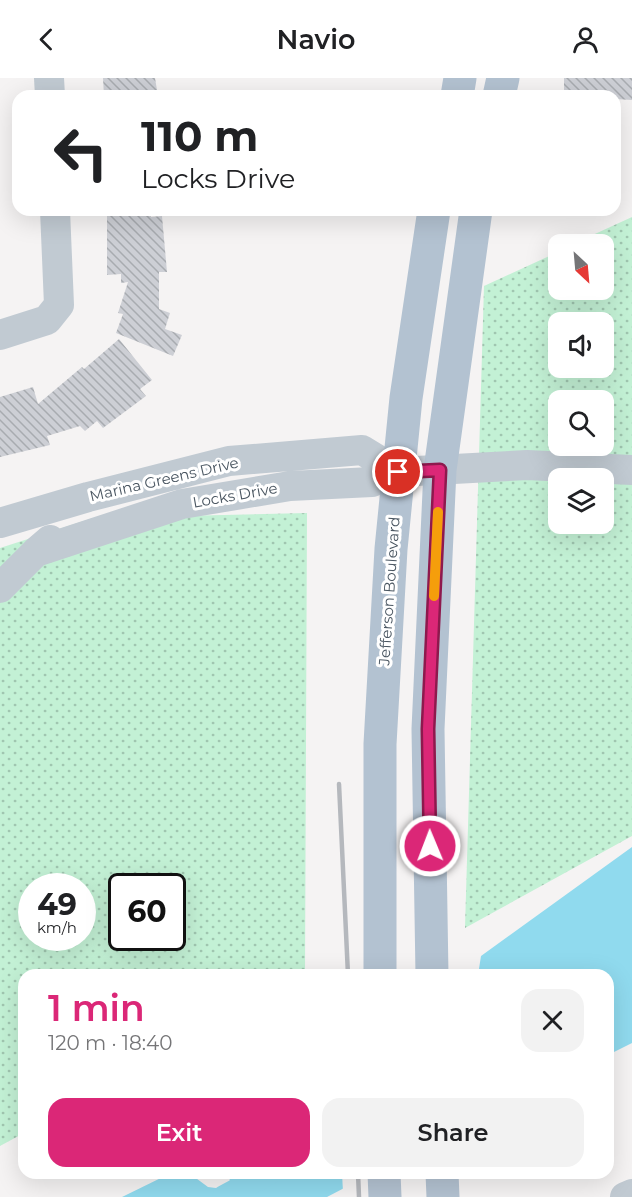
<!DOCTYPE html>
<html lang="en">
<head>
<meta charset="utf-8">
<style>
  body { margin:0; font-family:Montserrat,sans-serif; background:#f2f2f2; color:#202124; height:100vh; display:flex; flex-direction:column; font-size:22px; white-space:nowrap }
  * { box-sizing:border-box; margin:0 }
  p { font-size:20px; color:#757577 }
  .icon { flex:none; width:33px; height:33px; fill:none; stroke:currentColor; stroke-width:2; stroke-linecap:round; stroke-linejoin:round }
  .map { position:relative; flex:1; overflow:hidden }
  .sheet { position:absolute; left:18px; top:891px; width:596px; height:210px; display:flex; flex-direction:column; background:#fff; border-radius:18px; box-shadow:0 6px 24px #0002 }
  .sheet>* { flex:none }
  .banner { position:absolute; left:12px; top:12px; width:609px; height:126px; border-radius:18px; box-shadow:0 6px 24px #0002; background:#fff; color:#202124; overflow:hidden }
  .needle { width:39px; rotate:154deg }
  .buttons { position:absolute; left:548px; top:156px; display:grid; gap:12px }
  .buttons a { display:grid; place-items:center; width:66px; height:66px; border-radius:12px; background:#fff; box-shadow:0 6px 24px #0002; font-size:30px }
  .speed { position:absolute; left:18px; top:795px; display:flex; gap:12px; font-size:30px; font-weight:700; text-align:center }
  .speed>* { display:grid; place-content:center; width:78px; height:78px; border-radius:50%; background:#fff; box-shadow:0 6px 24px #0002; line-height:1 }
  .speed small { font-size:15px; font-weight:400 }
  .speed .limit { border:3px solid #111; border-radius:9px; background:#fff; color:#111 }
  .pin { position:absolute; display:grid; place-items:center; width:51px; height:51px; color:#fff; margin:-26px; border:3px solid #fff; border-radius:50%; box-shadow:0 2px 6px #0007 }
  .me { position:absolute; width:66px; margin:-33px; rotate:359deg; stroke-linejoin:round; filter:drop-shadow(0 0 4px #0008) }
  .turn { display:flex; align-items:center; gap:21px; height:126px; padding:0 30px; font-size:27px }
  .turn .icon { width:78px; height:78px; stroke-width:2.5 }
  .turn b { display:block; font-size:42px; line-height:51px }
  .round { display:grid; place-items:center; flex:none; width:63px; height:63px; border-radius:18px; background:#f2f2f2 }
  .headline { display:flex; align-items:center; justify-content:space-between; height:102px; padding:0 30px }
  h1 { font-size:36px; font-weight:600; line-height:45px; color:#db2777 }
  .cta { display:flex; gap:12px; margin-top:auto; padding:12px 30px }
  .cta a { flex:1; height:69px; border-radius:18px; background:#db2777; color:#fff; font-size:24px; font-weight:600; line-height:69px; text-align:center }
  .cta a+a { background:#f2f2f2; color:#202124 }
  header { display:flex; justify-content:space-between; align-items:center; height:78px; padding:0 30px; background:#fff; font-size:27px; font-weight:600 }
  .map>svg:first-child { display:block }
  .grass { fill:url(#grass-dots); fill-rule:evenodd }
  .water { fill:#90daee }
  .pier { fill:#f5f3f3 }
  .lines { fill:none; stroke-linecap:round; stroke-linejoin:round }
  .canal { stroke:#90daee; stroke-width:24 }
  .building { fill:url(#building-back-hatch) }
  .minor { stroke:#c1cad2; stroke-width:30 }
  .major { stroke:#b3c2d1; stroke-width:33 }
  .rail { stroke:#b5b8bd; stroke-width:4.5 }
  .route-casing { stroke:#8e194d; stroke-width:15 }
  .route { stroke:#db2777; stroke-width:10 }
  .slow { stroke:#f59e0b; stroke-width:10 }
  .labels { text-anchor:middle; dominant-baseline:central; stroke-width:6; stroke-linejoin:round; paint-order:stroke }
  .street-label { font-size:15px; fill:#4a5661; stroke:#fff }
</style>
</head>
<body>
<header><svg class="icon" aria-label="back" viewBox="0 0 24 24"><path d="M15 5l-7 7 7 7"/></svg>Navio<svg class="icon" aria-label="person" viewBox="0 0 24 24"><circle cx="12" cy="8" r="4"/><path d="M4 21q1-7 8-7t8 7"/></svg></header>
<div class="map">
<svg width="632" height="1119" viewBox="0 0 632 1119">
  <defs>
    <pattern id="grass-dots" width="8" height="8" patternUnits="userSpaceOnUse" patternTransform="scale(1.5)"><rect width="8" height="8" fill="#c3f1d5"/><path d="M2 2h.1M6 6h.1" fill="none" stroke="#a0c6b0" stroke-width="1.8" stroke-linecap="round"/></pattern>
    <pattern id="building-back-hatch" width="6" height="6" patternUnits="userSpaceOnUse" patternTransform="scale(1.5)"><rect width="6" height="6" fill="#cdcfd5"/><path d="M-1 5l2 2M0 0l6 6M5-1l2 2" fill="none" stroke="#a8abb0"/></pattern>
  </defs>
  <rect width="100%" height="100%" fill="#f5f3f3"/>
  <path class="grass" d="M 632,139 L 632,758 L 465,850 L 484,208 L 558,174 L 558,212 L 603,212 L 603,166 L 573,166 ZM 558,244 L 603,244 L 603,290 L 558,290 ZM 558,322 L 603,322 L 603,368 L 558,368 ZM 558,400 L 603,400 L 603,446 L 558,446 Z
    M 307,435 L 305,897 L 24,897 L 24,1055 L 0,1068 L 0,470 L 93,440 ZM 32,808 L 82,808 L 82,860 L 32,860 ZM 122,808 L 172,808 L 172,860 L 122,860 Z"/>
  <path class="water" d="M 632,769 L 632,965 L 608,977 L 608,897 L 478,897 L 481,878 Z
    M 171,1095 L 189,1095 L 208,1109 L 224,1111 L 229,1119 L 122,1119 Z
    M 229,1095 L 373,1095 L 327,1119 L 235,1119 L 231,1115 Z"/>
  <path class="pier" d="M 342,1095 L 376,1095 L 374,1098 L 343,1114 Z"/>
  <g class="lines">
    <path class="canal" d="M 224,1119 L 269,1095"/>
  </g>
  <path class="building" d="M 103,0 L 155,0 L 158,18 L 104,18 Z
    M 564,0 L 632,0 L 632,22 L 615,21 L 615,18 L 564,18 Z
    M 107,132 L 151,132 L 151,139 L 162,138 L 167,194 L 159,194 L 159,231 L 170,235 L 165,251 L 182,257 L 173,278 L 116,255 L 123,236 L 118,235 L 128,204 L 121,205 L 121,196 L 107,197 Z
    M 119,261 L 152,302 L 140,311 L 146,318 L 103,350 L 97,343 L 85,353 L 80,348 L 47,358 L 50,367 L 0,379 L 0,319 L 33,309 L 38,326 L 82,289 L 84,291 Z"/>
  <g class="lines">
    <path class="minor" d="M 49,0 L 50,18
      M 0,257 L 47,242 L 59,227 L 55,132
      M 0,445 L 88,419 L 229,383 L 362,372 L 398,394
      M 36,474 L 182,426 L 290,408 L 372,404 L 398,394 L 527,387 L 632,392
      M 0,510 L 36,474 L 50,462
      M 625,1119 L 632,1116"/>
    <path class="major" d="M 457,18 L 460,0
      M 499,18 L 503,0
      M 380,897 L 380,666 L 391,471 L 406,320 L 434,132
      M 432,897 L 428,651 L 440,392 L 476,132
      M 384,1095 L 385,1119
      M 442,1095 L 443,1119"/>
    <path class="rail" d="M 339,706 L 348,897
      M 358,1095 L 359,1119"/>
  </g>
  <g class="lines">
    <g class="route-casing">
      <path id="route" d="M 398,394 L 440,392 L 428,651 L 430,768"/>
    </g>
    <use href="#route" class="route"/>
    <path class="slow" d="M 434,518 L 438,434"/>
  </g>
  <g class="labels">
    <g class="street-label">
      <text transform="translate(164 401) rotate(-13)">Marina Greens Drive</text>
      <text transform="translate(235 417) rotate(-10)">Locks Drive</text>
      <text transform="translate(389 513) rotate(-86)">Jefferson Boulevard</text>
    </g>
  </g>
</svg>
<div class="buttons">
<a><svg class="needle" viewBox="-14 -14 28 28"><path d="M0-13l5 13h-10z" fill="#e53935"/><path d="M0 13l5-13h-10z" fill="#757577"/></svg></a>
<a><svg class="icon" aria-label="sound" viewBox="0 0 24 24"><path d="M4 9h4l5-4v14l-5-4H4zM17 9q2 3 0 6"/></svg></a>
<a><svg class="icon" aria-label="search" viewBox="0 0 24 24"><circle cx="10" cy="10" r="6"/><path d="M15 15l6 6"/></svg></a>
<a><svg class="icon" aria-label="layers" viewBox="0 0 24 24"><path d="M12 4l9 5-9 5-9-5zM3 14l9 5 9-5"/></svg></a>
</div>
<div class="speed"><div>49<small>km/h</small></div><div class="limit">60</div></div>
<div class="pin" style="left:398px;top:394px;background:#d93025"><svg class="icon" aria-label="arrive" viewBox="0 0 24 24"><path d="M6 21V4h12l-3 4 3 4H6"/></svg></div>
<svg class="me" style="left:430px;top:768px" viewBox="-20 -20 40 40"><circle r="17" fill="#db2777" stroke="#fff" stroke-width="3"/><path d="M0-11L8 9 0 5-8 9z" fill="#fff"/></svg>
<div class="banner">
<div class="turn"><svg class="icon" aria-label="left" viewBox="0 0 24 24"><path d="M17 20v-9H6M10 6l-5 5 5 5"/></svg><div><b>110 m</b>Locks Drive</div></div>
</div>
<section class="sheet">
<div class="headline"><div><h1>1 min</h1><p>120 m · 18:40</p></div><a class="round"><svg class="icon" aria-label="close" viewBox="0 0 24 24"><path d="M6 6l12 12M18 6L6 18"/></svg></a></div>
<div class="cta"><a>Exit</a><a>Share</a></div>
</section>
</div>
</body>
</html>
